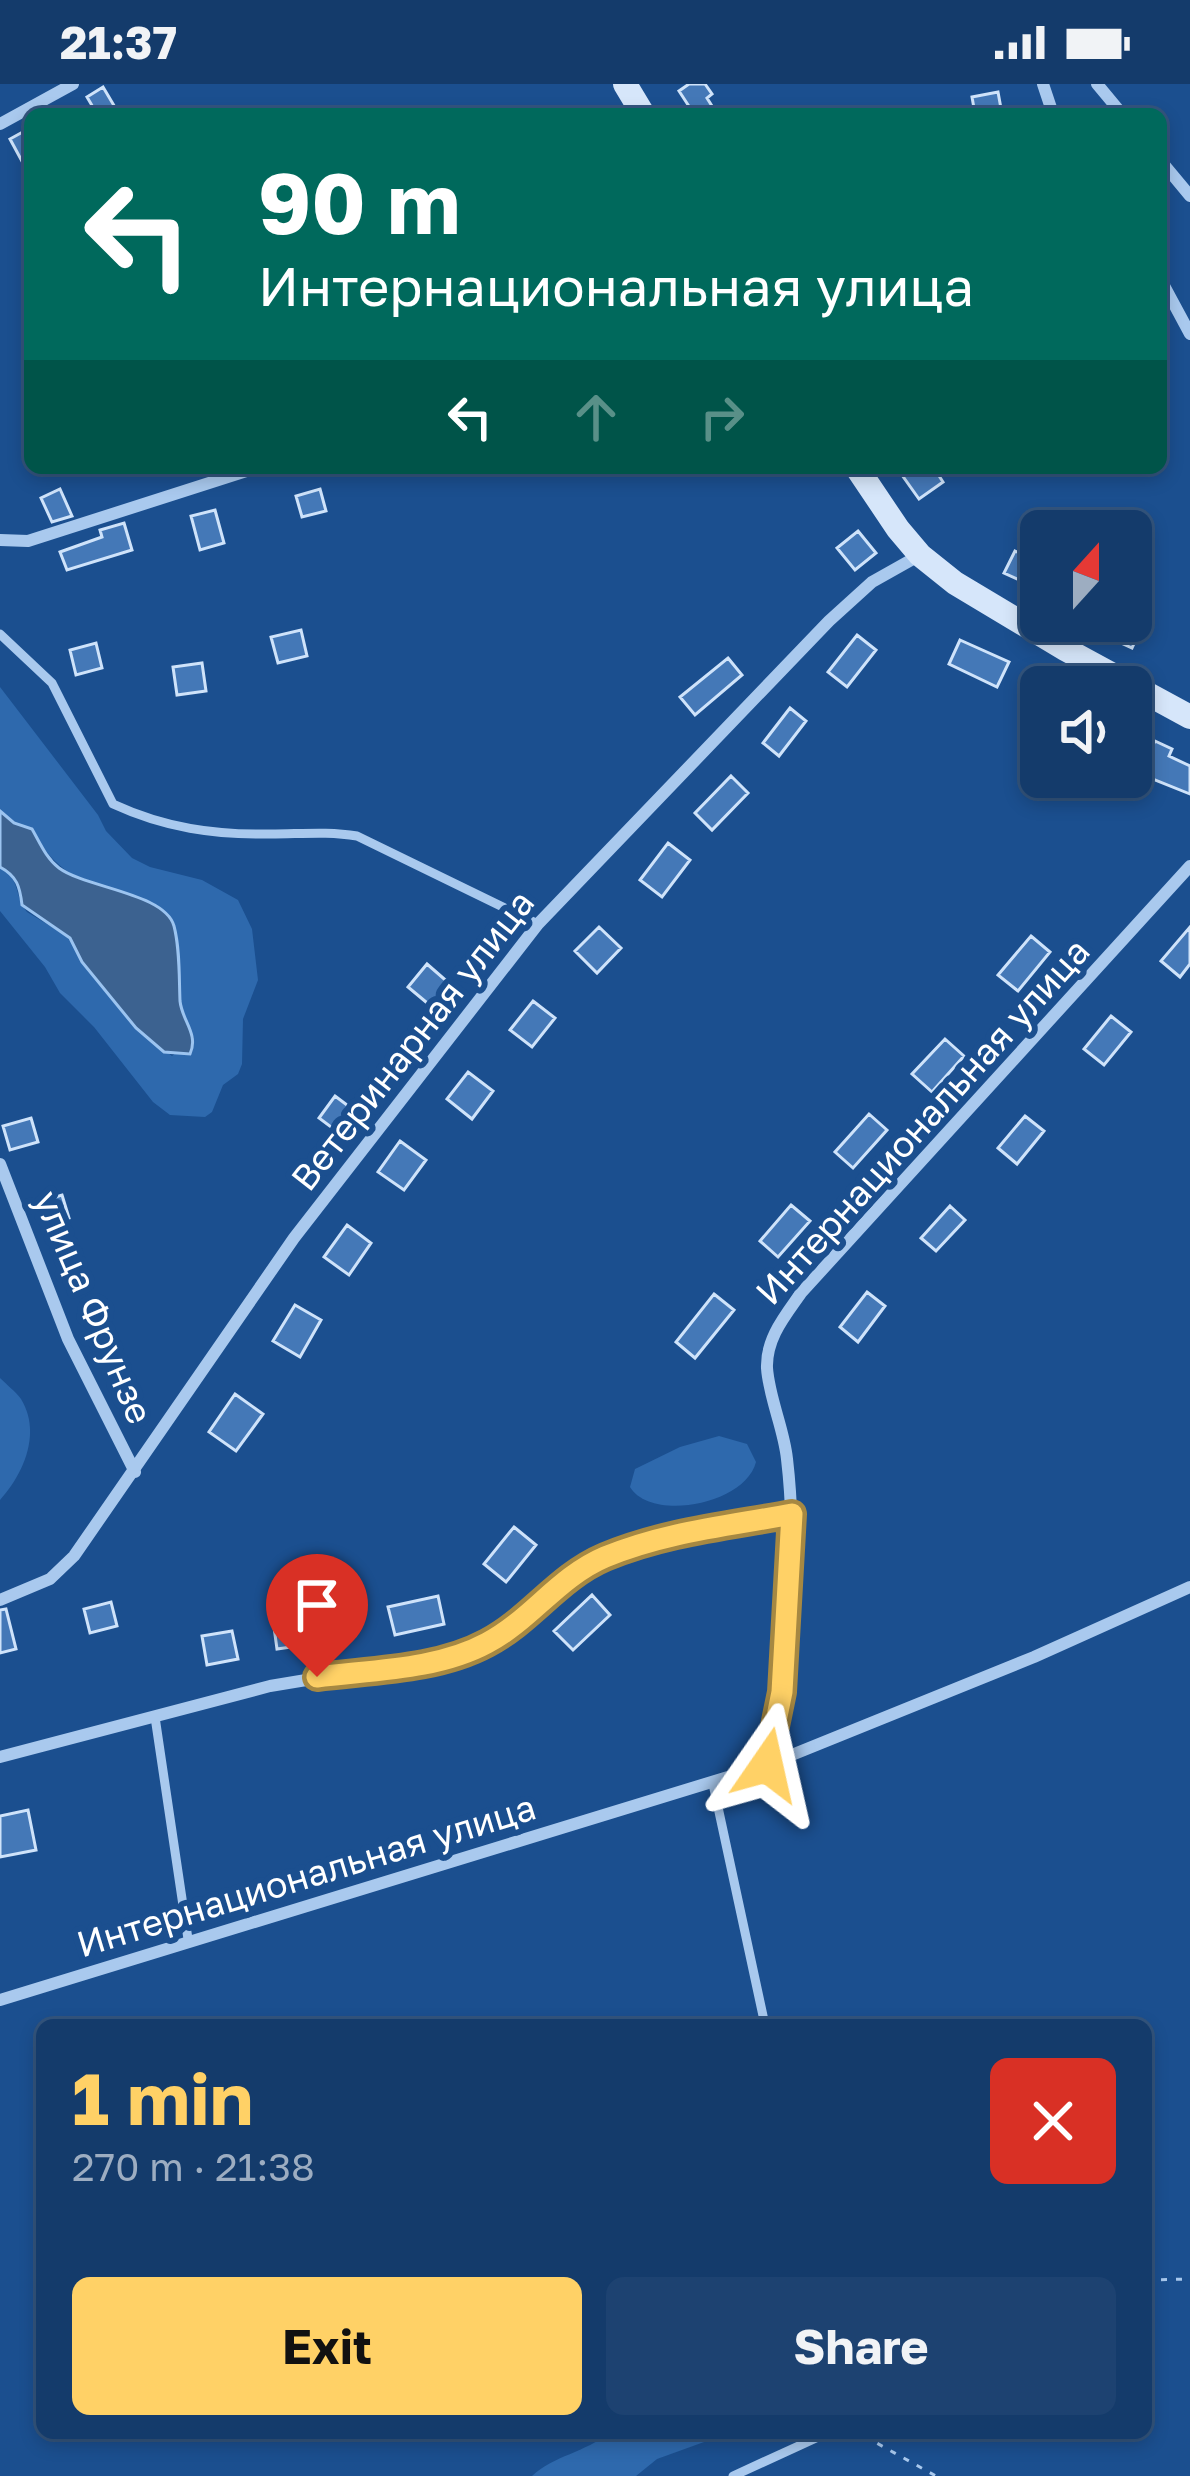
<!DOCTYPE html>
<html lang="en">
<head>
<meta charset="utf-8">
<style>
  body { margin:0; font-family:"Golos Text",sans-serif; background:#1d4271; color:#f1f3f6; height:100vh; display:flex; flex-direction:column; font-size:45px; white-space:nowrap }
  * { box-sizing:border-box; margin:0 }
  p { font-size:39px; color:#9dadc1 }
  .icon { flex:none; width:66px; height:66px; fill:none; stroke:currentColor; stroke-width:2; stroke-linecap:round; stroke-linejoin:round }
  .map { position:relative; flex:1; overflow:hidden }
  .sheet { position:absolute; left:36px; top:1935px; width:1116px; height:420px; display:flex; flex-direction:column; background:#143b6b; border-radius:18px; box-shadow:0 6px 18px #0003,0 0 0 3px #33557e }
  .sheet>* { flex:none }
  .guide { position:absolute; left:24px; top:24px; width:1143px; height:366px; border-radius:18px; box-shadow:0 6px 18px #0003,0 0 0 3px #33557e; background:#00695c; color:#fff; overflow:hidden }
  .needle { width:78px; rotate:21deg }
  .tools { position:absolute; left:1020px; top:426px; display:grid; gap:24px }
  .tools a { display:grid; place-items:center; width:132px; height:132px; border-radius:18px; background:#143b6b; box-shadow:0 6px 18px #0003,0 0 0 3px #33557e; font-size:60px }
  .pin { position:absolute; display:grid; place-items:center; width:102px; height:102px; color:#fff; margin:-123px -51px; border-radius:50% 50% 50% 0; rotate:-45deg; box-shadow:0 0 12px #0007 }
  .pin .icon { rotate:45deg }
  .me { position:absolute; width:132px; margin:-66px; rotate:11deg; stroke-linejoin:round; filter:drop-shadow(0 0 9px #0008) }
  .turn { display:flex; align-items:center; gap:42px; height:252px; padding:0 36px; font-size:54px }
  .turn .icon { width:156px; height:156px; stroke-width:2.5 }
  .turn b { display:block; font-size:84px; line-height:102px }
  .lanes { display:flex; align-items:center; height:114px; padding:0 36px; background:#0003; justify-content:center; gap:60px; direction:ltr }
  .lanes .off { opacity:.35 }
  .round { display:grid; place-items:center; flex:none; width:126px; height:126px; border-radius:18px; background:#1d4271 }
  .head { display:flex; align-items:center; justify-content:space-between; height:204px; padding:0 36px }
  h1 { font-size:72px; font-weight:700; line-height:90px; color:#ffd166 }
  .primary-button { display:flex; gap:24px; margin-top:auto; padding:24px 36px }
  .primary-button a { flex:1; height:138px; border-radius:18px; background:#ffd166; color:#111; font-size:48px; font-weight:700; line-height:138px; text-align:center }
  .primary-button a+a { background:#1d4271; color:#f1f3f6 }
  .status { display:flex; justify-content:space-between; align-items:center; height:84px; padding:0 60px; background:#143b6b; direction:ltr }
  .status svg { height:33px; fill:currentColor }
  .map>svg:first-child { display:block }
  .green { fill:#2e69ad }
  .water { fill:#3c6290; stroke:#9cc4f0; stroke-width:3 }
  .building { fill:#4478b7; stroke:#cfe3fa; stroke-width:3 }
  .lines { fill:none; stroke-linecap:round; stroke-linejoin:round }
  .path { stroke:#a9c9ee; stroke-width:3; stroke-dasharray:6 9; stroke-linecap:butt }
  .lane { stroke:#a9c9ee; stroke-width:9 }
  .street { stroke:#a9c9ee; stroke-width:12 }
  .secondary { stroke:#d6e6fa; stroke-width:24 }
  .route-casing { stroke:#a68842; stroke-width:30 }
  .route { stroke:#ffd166; stroke-width:21 }
  .labels { text-anchor:middle; dominant-baseline:central; stroke-width:12; stroke-linejoin:round; paint-order:stroke }
  .street-label { font-size:36px; fill:#fff; stroke:#1b4f8f }
</style>
</head>
<body>
<div class="status"><b>21:37</b><svg viewBox="0 0 49 12"><path d="M0 12V9h3v3zM5 12V6h3v6zM10 12V3h3v9zM15 12V0h3v12zM26 1h20v11H26zM47 4h2v5h-2z"/></svg></div>
<div class="map">
<svg width="1190" height="2392" viewBox="0 0 1190 2392">
  <rect width="100%" height="100%" fill="#1b4f8f"/>
  <path class="green" d="M 0,603 L 98,731 L 106,747 L 132,774 L 150,783 L 202,796 L 238,816 L 252,845 L 258,896 L 243,935 L 242,980 L 238,990 L 223,1001 L 212,1028 L 205,1033 L 170,1031 L 153,1018 L 94,943 L 60,909 L 45,883 L 0,827 L 0,783 C 21,795 14,812 27,828 L 70,854 L 82,879 L 136,944 L 172,972 L 194,954 L 181,925 L 179,873 L 158,822 C 101,799 64,805 32,745 L 14,739 L 0,727 Z
    M 0,1294 C 6,1300 16,1308 21,1315 C 42,1349 23,1391 0,1416 Z
    M 719,1352 L 747,1360 L 756,1378 C 745,1421 651,1438 630,1403 L 635,1385 L 680,1363 Z
    M 609,2349 L 729,2349 L 657,2375 L 636,2392 L 532,2392 C 553,2372 586,2368 609,2349 Z"/>
  <path class="water" d="M 0,727 L 14,739 L 32,745 C 40,759 46,774 59,784 C 86,804 165,809 174,842 C 180,865 179,893 180,917 C 182,937 199,950 190,970 L 164,968 L 136,944 L 82,878 L 70,854 L 22,821 C 20,803 17,792 0,783 Z"/>
  <path class="building" d="M 689,0 L 705,0 L 712,10 L 707,14 L 717,30 L 694,30 L 679,7 Z
    M 103,3 L 119,30 L 97,30 L 87,13 Z
    M 998,8 L 1002,30 L 975,30 L 972,13 Z
    M 30,44 L 30,92 L 10,55 Z
    M 897,384 L 934,384 L 943,398 L 919,415 Z
    M 60,405 L 72,432 L 52,438 L 41,414 Z
    M 320,405 L 326,427 L 302,433 L 296,412 Z
    M 215,426 L 224,459 L 200,466 L 191,432 Z
    M 124,439 L 132,466 L 67,486 L 60,468 L 102,453 L 100,446 Z
    M 858,447 L 876,469 L 855,486 L 837,464 Z
    M 1015,467 L 1041,479 L 1041,506 L 1004,489 Z
    M 1073,537 L 1131,537 L 1142,542 L 1132,564 Z
    M 301,546 L 307,572 L 278,579 L 271,553 Z
    M 857,551 L 876,566 L 847,603 L 828,588 Z
    M 960,556 L 1009,578 L 997,603 L 949,580 Z
    M 96,559 L 102,584 L 76,591 L 70,566 Z
    M 728,574 L 742,591 L 695,631 L 680,613 Z
    M 202,579 L 206,607 L 177,611 L 173,583 Z
    M 790,624 L 806,637 L 779,672 L 763,659 Z
    M 1155,657 L 1172,665 L 1169,672 L 1190,682 L 1190,710 L 1140,690 Z
    M 731,692 L 748,709 L 712,746 L 695,729 Z
    M 668,759 L 690,776 L 662,813 L 640,796 Z
    M 599,843 L 621,864 L 597,889 L 575,867 Z
    M 1190,843 L 1190,880 L 1180,893 L 1161,877 Z
    M 1031,852 L 1050,868 L 1018,907 L 998,891 Z
    M 427,880 L 450,900 L 432,923 L 408,903 Z
    M 533,917 L 555,934 L 532,963 L 510,946 Z
    M 1111,932 L 1131,948 L 1104,981 L 1084,965 Z
    M 945,955 L 964,972 L 932,1008 L 912,990 Z
    M 468,988 L 493,1007 L 472,1035 L 447,1015 Z
    M 335,1012 L 359,1030 L 343,1052 L 319,1034 Z
    M 869,1030 L 887,1046 L 853,1084 L 835,1068 Z
    M 1025,1032 L 1044,1047 L 1017,1080 L 998,1064 Z
    M 31,1034 L 38,1058 L 10,1066 L 3,1042 Z
    M 400,1057 L 426,1076 L 404,1106 L 378,1088 Z
    M 62,1111 L 69,1134 L 45,1141 L 38,1118 Z
    M 791,1121 L 810,1137 L 778,1173 L 760,1157 Z
    M 950,1122 L 965,1136 L 936,1167 L 921,1154 Z
    M 347,1141 L 371,1159 L 349,1191 L 324,1173 Z
    M 867,1208 L 885,1222 L 858,1258 L 840,1243 Z
    M 714,1210 L 734,1226 L 695,1274 L 676,1258 Z
    M 295,1221 L 321,1236 L 300,1273 L 273,1257 Z
    M 235,1310 L 263,1330 L 236,1367 L 209,1348 Z
    M 514,1443 L 536,1461 L 506,1498 L 484,1480 Z
    M 592,1511 L 610,1531 L 573,1566 L 554,1547 Z
    M 438,1512 L 444,1540 L 395,1551 L 388,1523 Z
    M 111,1518 L 117,1542 L 90,1549 L 84,1525 Z
    M 6,1525 L 16,1565 L 0,1569 L 0,1526 Z
    M 308,1531 L 312,1560 L 277,1565 L 273,1536 Z
    M 232,1547 L 238,1575 L 207,1581 L 202,1552 Z
    M 28,1726 L 36,1766 L 0,1773 L 0,1732 Z"/>
  <g class="lines">
    <path class="path" d="M 1146,2196 L 1190,2195
      M 867,2349 L 873,2357 L 936,2392"/>
    <path class="lane" d="M 0,550 L 52,599 L 113,720 C 165,744 214,751 271,750 C 300,750 328,747 357,752 L 538,840
      M 155,1633 L 188,1855
      M 713,1700 L 765,1941
      M 733,2392 L 827,2349"/>
    <path class="street" d="M 1043,0 L 1053,30
      M 1097,0 L 1122,30
      M 0,40 L 73,0
      M 1161,77 L 1190,112
      M 1161,196 L 1190,250
      M 0,456 L 28,457 L 256,384
      M 0,1080 L 68,1255 L 135,1388
      M 0,1516 L 50,1495 L 74,1472 L 294,1154 L 538,840 L 829,537 L 872,498 L 920,471
      M 0,1673 L 270,1602 L 457,1571 C 514,1549 531,1516 578,1487 C 642,1448 720,1443 792,1430
      M 767,1681 C 787,1582 799,1477 787,1375 C 784,1345 769,1314 767,1284 C 766,1254 785,1232 801,1209 L 1190,782
      M 0,1916 L 767,1681 L 1034,1573 L 1190,1503"/>
    <path class="secondary" d="M 625,0 L 643,30
      M 857,384 L 898,445 L 920,471 L 955,499 L 1065,565 L 1190,633"/>
  </g>
  <g class="lines">
    <g class="route-casing">
      <path id="route" d="M 317,1593 C 372,1586 437,1586 487,1559 C 531,1536 558,1493 605,1473 C 665,1448 728,1442 792,1430 L 782,1608 L 767,1681"/>
    </g>
    <use href="#route" class="route"/>
  </g>
  <g class="labels">
    <g class="street-label">
      <text transform="translate(412 956) rotate(-52)">Ветеринарная улица</text>
      <text transform="translate(922 1037) rotate(-48)">Интернациональная улица</text>
      <text transform="translate(94 1223) rotate(67)">улица Фрунзе</text>
      <text transform="translate(306 1791) rotate(-17)">Интернациональная улица</text>
    </g>
  </g>
</svg>
<div class="tools">
<a><svg class="needle" viewBox="-14 -14 28 28"><path d="M0-13l5 13h-10z" fill="#e53935"/><path d="M0 13l5-13h-10z" fill="#9dadc1"/></svg></a>
<a><svg class="icon" aria-label="sound" viewBox="0 0 24 24"><path d="M4 9h4l5-4v14l-5-4H4zM17 9q2 3 0 6"/></svg></a>
</div>
<div class="pin" style="left:317px;top:1593px;background:#d93025"><svg class="icon" aria-label="arrive" viewBox="0 0 24 24"><path d="M6 21V4h12l-3 4 3 4H6"/></svg></div>
<svg class="me" style="left:767px;top:1681px" viewBox="-20 -20 40 40"><path d="M0-17L14 15 0 8-14 15z" fill="#ffd166" stroke="#fff" stroke-width="4"/></svg>
<div class="guide">
<div class="turn"><svg class="icon" aria-label="left" viewBox="0 0 24 24"><path d="M17 20v-9H6M10 6l-5 5 5 5"/></svg><div><b>90 m</b>Интернациональная улица</div></div>
<div class="lanes"><svg class="icon" aria-label="left" viewBox="0 0 24 24"><path d="M17 20v-9H6M10 6l-5 5 5 5"/></svg><svg class="icon off" aria-label="ahead" viewBox="0 0 24 24"><path d="M12 20V5M6 11l6-6 6 6"/></svg><svg class="icon off" aria-label="right" viewBox="0 0 24 24"><path d="M7 20v-9h11M14 6l5 5-5 5"/></svg></div>
</div>
<section class="sheet">
<div class="head"><div><h1>1 min</h1><p>270 m · 21:38</p></div><a class="round" style="background:#d93025;color:#fff"><svg class="icon" aria-label="close" viewBox="0 0 24 24"><path d="M6 6l12 12M18 6L6 18"/></svg></a></div>
<div class="primary-button"><a>Exit</a><a>Share</a></div>
</section>
</div>
</body>
</html>
